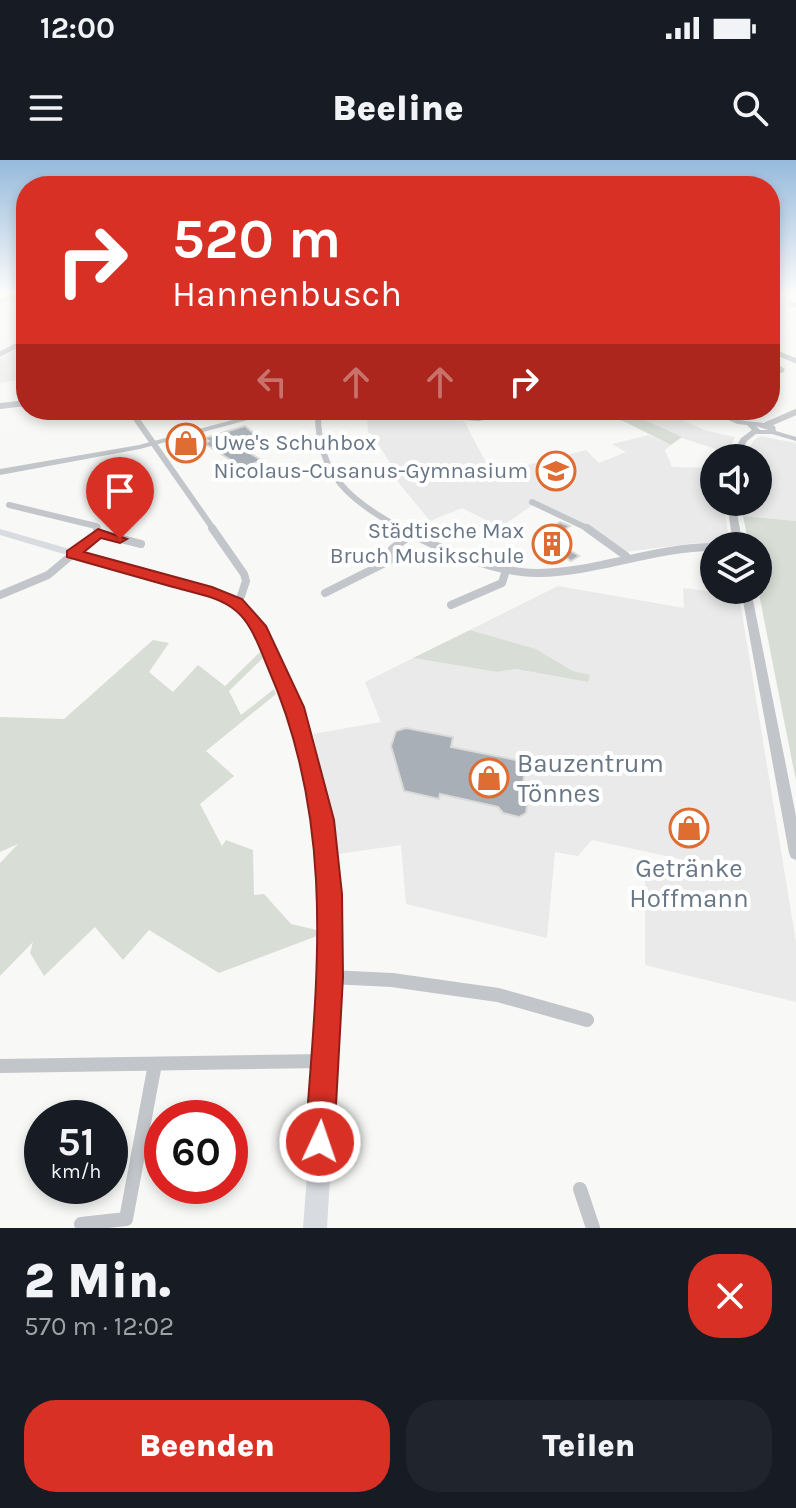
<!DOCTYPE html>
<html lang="de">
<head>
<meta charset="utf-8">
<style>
  body { margin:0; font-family:Karla,sans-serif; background:#20242c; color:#f1f3f6; height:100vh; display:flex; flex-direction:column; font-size:30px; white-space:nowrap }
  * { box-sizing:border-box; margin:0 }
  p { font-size:26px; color:#9ea1a6 }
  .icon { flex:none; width:44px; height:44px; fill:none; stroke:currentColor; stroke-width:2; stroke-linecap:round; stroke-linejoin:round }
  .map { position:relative; height:1068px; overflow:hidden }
  .drawer { display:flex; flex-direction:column; background:#171b24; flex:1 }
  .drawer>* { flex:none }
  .hud { position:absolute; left:16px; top:16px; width:764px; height:244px; border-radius:32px; box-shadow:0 4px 12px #0003; background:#d93025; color:#fff; overflow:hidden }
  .tools { position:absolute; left:700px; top:284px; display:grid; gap:16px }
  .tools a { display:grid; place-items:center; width:72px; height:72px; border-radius:50%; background:#171b24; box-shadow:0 4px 12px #0003; font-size:40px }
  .speed { position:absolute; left:24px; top:940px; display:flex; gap:16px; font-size:40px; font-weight:700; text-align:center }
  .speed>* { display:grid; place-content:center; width:104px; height:104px; border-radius:50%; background:#171b24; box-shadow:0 4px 12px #0003; line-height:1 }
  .speed small { font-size:20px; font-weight:400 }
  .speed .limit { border:12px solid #d22; background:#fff; color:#111 }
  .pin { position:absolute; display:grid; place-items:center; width:68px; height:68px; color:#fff; margin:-82px -34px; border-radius:50% 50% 50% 0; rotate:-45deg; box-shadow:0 0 8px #0007 }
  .pin .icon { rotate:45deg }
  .me { position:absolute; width:88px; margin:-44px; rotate:3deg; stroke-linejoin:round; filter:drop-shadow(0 0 6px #0008) }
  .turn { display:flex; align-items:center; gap:28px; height:168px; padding:0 24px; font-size:36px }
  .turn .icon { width:104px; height:104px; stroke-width:2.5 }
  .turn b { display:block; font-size:56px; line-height:68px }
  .lanes { display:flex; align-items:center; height:76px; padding:0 24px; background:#0003; justify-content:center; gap:40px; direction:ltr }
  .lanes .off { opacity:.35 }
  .round { display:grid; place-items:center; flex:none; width:84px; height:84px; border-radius:32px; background:#20242c }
  .summary { display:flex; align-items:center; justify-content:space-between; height:136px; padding:0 24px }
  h1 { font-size:48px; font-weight:800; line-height:60px }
  .button { display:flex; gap:16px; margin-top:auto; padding:16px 24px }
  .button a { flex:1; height:92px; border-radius:32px; background:#d93025; color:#fff; font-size:32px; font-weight:800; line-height:92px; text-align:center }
  .button a+a { background:#20242c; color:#f1f3f6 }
  .status { display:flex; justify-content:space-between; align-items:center; height:56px; padding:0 40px; background:#171b24; direction:ltr }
  .status svg { height:22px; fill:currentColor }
  header { display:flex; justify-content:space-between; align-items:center; height:104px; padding:0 24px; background:#171b24; font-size:36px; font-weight:800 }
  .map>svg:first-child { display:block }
  .built { fill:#e9eae9 }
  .green { fill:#d8ddd5 }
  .building { fill:#a8afb6; stroke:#dadad8; stroke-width:2 }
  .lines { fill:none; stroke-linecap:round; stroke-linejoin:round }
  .minor-far3 { stroke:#c2c5c9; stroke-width:5 }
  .minor-far2 { stroke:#c2c5c9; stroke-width:6 }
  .minor-far1 { stroke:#c2c5c9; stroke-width:8 }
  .minor { stroke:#c2c5c9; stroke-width:14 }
  .tertiary { fill:#c2c5c9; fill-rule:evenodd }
  .primary { fill:#d8dbdf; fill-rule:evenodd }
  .route { fill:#d93025; stroke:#8d1f18; stroke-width:2 }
  .labels { text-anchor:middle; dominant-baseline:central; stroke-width:8; stroke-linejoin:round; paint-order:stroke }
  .far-poi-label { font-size:22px; fill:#687686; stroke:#fff; text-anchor:end }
  .poi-label { font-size:26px; fill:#687686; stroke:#fff; text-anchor:start }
</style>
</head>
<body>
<div class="status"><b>12:00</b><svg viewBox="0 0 49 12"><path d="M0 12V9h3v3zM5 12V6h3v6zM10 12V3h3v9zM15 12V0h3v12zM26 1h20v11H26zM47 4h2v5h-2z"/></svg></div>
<header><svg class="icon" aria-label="menu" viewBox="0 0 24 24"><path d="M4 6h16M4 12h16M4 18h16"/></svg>Beeline<svg class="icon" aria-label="search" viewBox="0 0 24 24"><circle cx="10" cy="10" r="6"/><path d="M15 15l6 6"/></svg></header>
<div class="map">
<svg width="796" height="1068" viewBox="0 0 796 1068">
  <rect width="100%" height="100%" fill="#f8f9f6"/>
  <path class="built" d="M 26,184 L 26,218 L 0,223 L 0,199 Z
    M 664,252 L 704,270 L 735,277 L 728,293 L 685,279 L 632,254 Z
    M 367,256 L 464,261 L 492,314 L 586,290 L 599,303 L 626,292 L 612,284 L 649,275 L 671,285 L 665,290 L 672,307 L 714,308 L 714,342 L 723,342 L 730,383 L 695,383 L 625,392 L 589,366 L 535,340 L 531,343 L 533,345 L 500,367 L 462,348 L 430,361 L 398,322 L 389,301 L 371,273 L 368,273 Z
    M 760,276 L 796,283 L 796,361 L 743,356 L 740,342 L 758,342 L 758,298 L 743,298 L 754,280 Z
    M 558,426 L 684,448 L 683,428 L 739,435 L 796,782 L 796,842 L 645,805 L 645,717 L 661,712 L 690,718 L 689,701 L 592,680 L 578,696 L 555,692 L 547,778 L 406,744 L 401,685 L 338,694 L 334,662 L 313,574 L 381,562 L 365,522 L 413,498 L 497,512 L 514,509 L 588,522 L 589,515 L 573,511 L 536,489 L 470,470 Z"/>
  <path class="green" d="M 609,254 L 632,254 L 682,277 L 671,285 Z
    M 743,356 L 796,361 L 796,621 L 758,429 L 758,386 L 749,386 Z
    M 470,470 L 536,489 L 573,511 L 590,515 L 588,522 L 515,509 L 497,512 L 413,498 Z
    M 153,480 L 169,483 L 149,512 L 173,532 L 198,505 L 225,526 L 260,492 L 263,498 L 229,531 L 241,555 L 274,529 L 276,534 L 206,591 L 234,616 L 200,644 L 222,686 L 226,680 L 253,690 L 254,735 L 264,734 L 291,764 L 317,770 L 317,776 L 219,813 L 149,770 L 123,800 L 95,767 L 44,816 L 30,793 L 33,782 L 0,816 L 0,703 L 18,684 L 0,692 L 0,557 L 64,559 Z"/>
  <path class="building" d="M 245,266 L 258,277 L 248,292 L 261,300 L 244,308 L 205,284 L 209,281 L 204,278 Z
    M 560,362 L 570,366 L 551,378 L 579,396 L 571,401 L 565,397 L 552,404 L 541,397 L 554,390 L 534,377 Z
    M 406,568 L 453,577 L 451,587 L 526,602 L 522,631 L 528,638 L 526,653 L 519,657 L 503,653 L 498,647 L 440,634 L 439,639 L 404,631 L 391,586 L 396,571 Z"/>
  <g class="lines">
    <path class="minor-far3" d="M 0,142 L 13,134
      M 792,144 L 796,145
      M 770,190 L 796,201
      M 0,194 L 26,181
      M 770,203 L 782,210 L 770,214"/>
    <path class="minor-far2" d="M 0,246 L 26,243
      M 130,250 L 214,370
      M 211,250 L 212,253
      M 318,252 C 317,315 351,342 404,370
      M 766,265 L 796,252
      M 532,342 L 591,370
      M 9,345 L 96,366 L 97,370"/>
    <path class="minor-far1" d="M 97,368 L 98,373 L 141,384
      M 212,368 L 244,414 L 246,421 L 241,436
      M 400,368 C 437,388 497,414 539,413 C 598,412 654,387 714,387
      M 587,368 L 626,396
      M 325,433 L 389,401 L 392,389 L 409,376
      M 0,435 L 48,415 L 98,373
      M 451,445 L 502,423 L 506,410"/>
    <path class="minor" d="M 330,817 L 392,820 L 498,835 L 587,860
      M 0,906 L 324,901
      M 580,1029 L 593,1068
      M 81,1064 L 126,1059 L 155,904"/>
    <path class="tertiary" d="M 379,250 L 479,257 L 511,250 L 526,250 L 479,261 L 376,254 L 266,255 L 140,289 L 0,315 L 0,309 L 139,285 L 266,251 Z
      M 707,250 C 720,250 728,256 741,260 C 752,263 763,261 775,266 L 776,271 L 796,277 L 796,281 L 772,274 L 756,274 L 747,281 L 738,298 L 730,298 L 741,278 L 752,270 L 747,265 L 737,264 ZM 756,266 L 768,270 L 760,270 Z
      M 727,342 L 735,342 L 743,386 L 733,386 Z
      M 741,430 L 751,430 L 796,656 L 796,700 L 791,698 L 789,693 Z"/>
    <path class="primary" d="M 0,369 L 226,434 C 266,455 282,496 296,537 C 309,575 322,614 328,654 C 349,792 335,930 327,1068 L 303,1068 C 316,893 340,714 284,544 C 271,503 258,461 218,440 L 0,375 Z"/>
  </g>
  <linearGradient id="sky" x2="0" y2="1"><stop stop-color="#96badc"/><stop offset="0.47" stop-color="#fcfcfb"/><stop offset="1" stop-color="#fcfcfb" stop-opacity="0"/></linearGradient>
  <rect width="796" height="283" fill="url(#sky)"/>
  <path class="route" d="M 98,369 L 127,379 L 120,383 L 101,378 L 84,392 L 212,427 L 242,439 L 266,466 L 304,547 L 334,660 L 342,734 L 343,817 L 334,982 L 330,993 L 320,997 L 309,993 L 305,982 C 317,817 337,665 268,508 C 259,487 251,460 231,447 C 215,436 191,432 173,427 C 138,417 103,407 67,397 L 67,391 Z"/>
  <defs>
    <g id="shop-ring" transform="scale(2)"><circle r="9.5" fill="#fff" stroke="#df6c30" stroke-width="1.5"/><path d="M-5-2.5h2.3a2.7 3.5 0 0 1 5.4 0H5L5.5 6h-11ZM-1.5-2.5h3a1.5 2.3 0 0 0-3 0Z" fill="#df6c30"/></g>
    <g id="school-ring" transform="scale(2)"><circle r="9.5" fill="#fff" stroke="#df6c30" stroke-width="1.5"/><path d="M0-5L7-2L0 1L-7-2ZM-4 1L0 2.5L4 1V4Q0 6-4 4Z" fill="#df6c30"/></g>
    <g id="building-ring" transform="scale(2)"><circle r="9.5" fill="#fff" stroke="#df6c30" stroke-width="1.5"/><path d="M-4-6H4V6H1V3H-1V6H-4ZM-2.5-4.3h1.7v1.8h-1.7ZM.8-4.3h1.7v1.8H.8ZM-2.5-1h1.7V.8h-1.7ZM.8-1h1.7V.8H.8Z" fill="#df6c30"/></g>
  </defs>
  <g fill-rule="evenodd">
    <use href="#shop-ring" x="186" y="283"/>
    <use href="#school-ring" x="556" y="311"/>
    <use href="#building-ring" x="552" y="384"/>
    <use href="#shop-ring" x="489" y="618"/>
    <use href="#shop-ring" x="689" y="668"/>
  </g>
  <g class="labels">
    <g class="far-poi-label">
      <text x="214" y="283" text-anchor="start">Uwe's Schuhbox</text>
      <text x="528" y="311">Nicolaus-Cusanus-Gymnasium</text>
      <text x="524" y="371">Städtische Max<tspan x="524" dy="25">Bruch Musikschule</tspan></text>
    </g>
    <g class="poi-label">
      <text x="517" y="603">Bauzentrum<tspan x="517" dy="30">Tönnes</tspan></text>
      <text x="689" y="708" text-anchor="middle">Getränke<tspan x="689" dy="30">Hoffmann</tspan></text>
    </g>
  </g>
</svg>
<div class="tools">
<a><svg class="icon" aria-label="sound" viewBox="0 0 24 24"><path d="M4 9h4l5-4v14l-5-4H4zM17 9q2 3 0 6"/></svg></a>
<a><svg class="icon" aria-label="layers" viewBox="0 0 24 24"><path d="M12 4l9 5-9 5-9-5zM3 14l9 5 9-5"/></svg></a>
</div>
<div class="speed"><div>51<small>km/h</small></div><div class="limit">60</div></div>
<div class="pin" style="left:120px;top:379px;background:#d93025"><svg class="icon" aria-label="arrive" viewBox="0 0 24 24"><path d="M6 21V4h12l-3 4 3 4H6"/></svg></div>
<svg class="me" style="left:320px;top:982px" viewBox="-20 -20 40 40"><circle r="17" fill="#d93025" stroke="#fff" stroke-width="3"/><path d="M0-11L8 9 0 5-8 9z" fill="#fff"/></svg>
<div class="hud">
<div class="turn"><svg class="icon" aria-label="right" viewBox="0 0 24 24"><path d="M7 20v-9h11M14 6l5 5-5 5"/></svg><div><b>520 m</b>Hannenbusch</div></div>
<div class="lanes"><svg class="icon off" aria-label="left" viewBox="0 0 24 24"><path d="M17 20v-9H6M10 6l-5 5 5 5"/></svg><svg class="icon off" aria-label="ahead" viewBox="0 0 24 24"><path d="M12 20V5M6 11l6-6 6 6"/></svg><svg class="icon off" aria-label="ahead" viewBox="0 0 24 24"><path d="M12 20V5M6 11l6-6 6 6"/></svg><svg class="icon" aria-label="right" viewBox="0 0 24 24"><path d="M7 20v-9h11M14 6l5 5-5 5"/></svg></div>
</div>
</div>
<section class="drawer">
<div class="summary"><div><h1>2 Min.</h1><p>570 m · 12:02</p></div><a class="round" style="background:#d93025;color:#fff"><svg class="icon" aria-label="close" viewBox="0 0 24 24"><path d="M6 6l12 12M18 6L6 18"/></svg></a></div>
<div class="button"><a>Beenden</a><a>Teilen</a></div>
</section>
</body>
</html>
